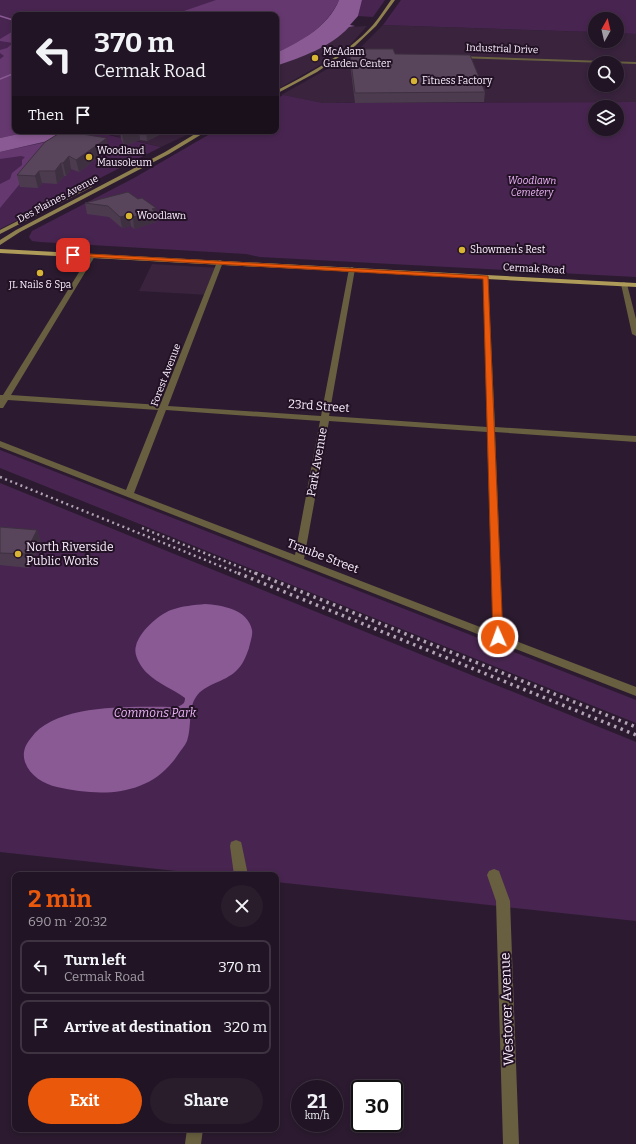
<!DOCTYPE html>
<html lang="en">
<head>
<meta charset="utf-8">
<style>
  body { margin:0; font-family:Bitter,serif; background:#291d2c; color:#f1f3f6; height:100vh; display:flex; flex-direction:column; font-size:15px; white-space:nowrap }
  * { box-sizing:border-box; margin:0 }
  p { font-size:13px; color:#a29ea6 }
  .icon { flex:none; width:22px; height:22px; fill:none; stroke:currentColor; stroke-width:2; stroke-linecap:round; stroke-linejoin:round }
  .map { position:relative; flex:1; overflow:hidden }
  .drawer { position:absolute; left:12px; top:872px; width:267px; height:260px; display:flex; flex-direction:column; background:#211424; border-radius:8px; box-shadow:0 2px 6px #0003,0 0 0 1px #3e3341 }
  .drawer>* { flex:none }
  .top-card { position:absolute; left:12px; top:12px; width:267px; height:122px; border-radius:8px; box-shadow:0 2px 6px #0003,0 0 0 1px #3e3341; background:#211424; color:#f1f3f6; overflow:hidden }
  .needle { width:26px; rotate:8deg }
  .fabs { position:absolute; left:588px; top:12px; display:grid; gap:8px }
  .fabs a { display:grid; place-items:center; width:36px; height:36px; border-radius:50%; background:#211424; box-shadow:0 2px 6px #0003,0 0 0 1px #3e3341; font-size:20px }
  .speed { position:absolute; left:291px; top:1080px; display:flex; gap:8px; font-size:20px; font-weight:700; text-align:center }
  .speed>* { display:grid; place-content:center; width:52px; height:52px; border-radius:50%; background:#211424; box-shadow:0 2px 6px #0003,0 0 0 1px #3e3341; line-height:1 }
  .speed small { font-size:10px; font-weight:400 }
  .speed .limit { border:2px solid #111; border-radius:6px; background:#fff; color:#111 }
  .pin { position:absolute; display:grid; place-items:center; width:34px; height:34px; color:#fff; margin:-17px; border-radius:8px; box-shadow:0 2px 6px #0006 }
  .me { position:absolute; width:44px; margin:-22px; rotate:358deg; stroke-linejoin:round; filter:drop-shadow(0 0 3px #0008) }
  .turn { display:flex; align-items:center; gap:14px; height:84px; padding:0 16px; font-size:18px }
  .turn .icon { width:52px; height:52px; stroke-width:2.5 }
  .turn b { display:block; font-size:28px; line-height:34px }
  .then { display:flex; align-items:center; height:38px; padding:0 16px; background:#0003; gap:8px; font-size:15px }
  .round { display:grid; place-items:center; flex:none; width:42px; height:42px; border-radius:21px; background:#291d2c }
  .headline { display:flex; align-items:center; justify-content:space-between; height:68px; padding:0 16px }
  h1 { font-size:24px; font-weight:700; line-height:30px; color:#ea580c }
  .cta { display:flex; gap:8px; margin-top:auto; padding:8px 16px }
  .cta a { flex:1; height:46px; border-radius:24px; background:#ea580c; color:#fff; font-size:16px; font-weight:700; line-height:46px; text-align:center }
  .cta a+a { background:#291d2c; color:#f1f3f6 }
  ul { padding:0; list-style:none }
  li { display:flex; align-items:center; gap:12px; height:54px; margin:0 8px 6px; padding:0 8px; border:2px solid #3e3341; border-radius:8px }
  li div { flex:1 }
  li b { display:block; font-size:15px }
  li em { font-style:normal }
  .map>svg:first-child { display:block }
  .built { fill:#39233d; fill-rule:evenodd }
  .green { fill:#482550; fill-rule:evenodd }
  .forest { fill:#663870 }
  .water { fill:#8a5a94 }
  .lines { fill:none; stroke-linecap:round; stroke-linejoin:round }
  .stream { stroke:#8a5a94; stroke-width:1.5 }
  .street { fill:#685f40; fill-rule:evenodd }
  .secondary { fill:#8f804f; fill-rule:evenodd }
  .primary { fill:#ae9a59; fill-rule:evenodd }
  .rail-far1 { stroke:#b2a4b5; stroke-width:2.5; stroke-dasharray:2 3.5; stroke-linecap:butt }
  .rail { stroke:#b2a4b5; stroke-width:3.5; stroke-dasharray:2.5 4.5; stroke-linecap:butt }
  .wall { fill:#4c3b4f }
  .shaded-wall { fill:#3e3040 }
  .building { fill:#58455c; stroke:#3e3040 }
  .route { fill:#ea580c; stroke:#983908 }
  .poi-dot { fill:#d7b434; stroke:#231226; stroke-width:1.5 }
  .labels { text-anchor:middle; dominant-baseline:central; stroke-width:4; stroke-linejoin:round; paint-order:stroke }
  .far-street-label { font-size:10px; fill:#fbeffd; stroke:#231226 }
  .far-poi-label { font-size:10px; fill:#fbeffd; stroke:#231226; text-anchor:start }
  .far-park-label { font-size:10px; font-style:italic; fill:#ebb4f6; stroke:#231226 }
  .street-label { font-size:12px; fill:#fbeffd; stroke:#231226 }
  .poi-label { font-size:12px; fill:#fbeffd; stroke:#231226; text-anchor:start }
  .park-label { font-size:12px; font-style:italic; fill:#ebb4f6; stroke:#231226 }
  .near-street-label { font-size:14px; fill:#fbeffd; stroke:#231226 }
</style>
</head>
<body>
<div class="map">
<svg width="636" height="1144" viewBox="0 0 636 1144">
  <rect width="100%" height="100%" fill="#2c1b30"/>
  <path class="built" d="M 383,25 L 595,32 L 595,41 L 617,41 L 617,33 L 636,34 L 636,102 L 323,103 L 281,95 L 354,54 ZM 595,63 L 617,63 L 617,85 L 595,85 Z
    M 367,26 L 351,44 L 320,65 L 276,90 L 276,66 L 294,59 L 343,33 L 349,27 Z
    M 94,131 L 195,131 L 161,147 Z
    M 152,264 L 220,268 L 209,295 L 139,291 Z"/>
  <path class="green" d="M 0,0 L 339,0 L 276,53 L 276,15 L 15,15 L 15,131 L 32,131 L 0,138 Z
    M 362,0 L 385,0 L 373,17 L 358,16 Z
    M 401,0 L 636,0 L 636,34 L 617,33 L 617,19 L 595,19 L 595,32 L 383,25 Z
    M 283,95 L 323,103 L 636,102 L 636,277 L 260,257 L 246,254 L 40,242 L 32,241 L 29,237 L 32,231 L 134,178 L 215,131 L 276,131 L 276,99 ZM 595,107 L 617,107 L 617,129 L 595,129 Z
    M 91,131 L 161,147 L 0,229 L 0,152 Z
    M 0,450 L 636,700 L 636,723 L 0,468 Z
    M 0,483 L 636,742 L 636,921 L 276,882 L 276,875 L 213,875 L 0,852 Z"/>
  <path class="forest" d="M 216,0 L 339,0 C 327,27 302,41 276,53 L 276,15 L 166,15 L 181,12 Z
    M 15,30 L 15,131 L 32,131 L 0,138 L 0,59 L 4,56 L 0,53 L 0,50 L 7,48 L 13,43 L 0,41 L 0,39 Z
    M 56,140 L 0,208 L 0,184 L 10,179 L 12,173 L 22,165 L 22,160 L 25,157 L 21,156 L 0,159 L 0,152 Z"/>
  <path class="water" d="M 339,0 L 362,0 L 358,16 L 350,25 L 355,26 L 349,27 C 331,47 302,57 276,66 L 276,53 C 301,41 328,27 339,0 Z
    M 32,131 L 91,131 L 0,152 L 0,138 Z
    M 205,604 C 221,605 248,609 252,630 C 253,635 250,643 249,648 C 246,656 243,665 236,671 C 225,682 204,684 196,697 C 188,708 192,727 187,741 C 185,746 180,751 177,756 C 149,797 101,797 57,787 C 44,784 30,776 25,762 C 22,753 25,745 31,738 C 56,702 138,707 177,707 C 182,705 185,704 185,698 C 173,689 158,684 147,673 C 141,667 133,655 136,646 C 139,632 158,615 171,610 C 182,606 194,605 205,604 Z"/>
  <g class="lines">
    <path class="stream" d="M 0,16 L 13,20
      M 0,79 L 15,73"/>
    <path class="street" d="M 342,52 L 372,53 L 374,54 L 372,55 L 344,54 Z
      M 458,56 L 636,62 L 636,64 L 456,58 Z
      M 92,254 L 95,256 L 11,395 L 160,405 L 217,262 L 220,260 L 223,262 L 168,406 L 321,416 L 349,269 L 352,267 L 355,269 L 329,416 L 487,427 L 483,277 L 488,276 L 495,427 L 636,436 L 636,442 L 495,432 L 503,636 L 636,687 L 636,696 L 0,447 L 0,441 L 126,490 L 158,410 L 8,400 L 3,408 L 0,408 L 0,395 L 3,395 L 89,256 ZM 166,410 L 320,421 L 295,555 L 134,493 ZM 329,421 L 487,432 L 493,632 L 304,559 Z
      M 624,282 L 627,284 L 636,319 L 636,336 L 632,334 L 621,284 Z
      M 236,840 L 241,842 L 242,846 L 248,875 L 234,875 L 230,846 L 231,842 Z
      M 494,869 L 499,871 L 510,901 L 519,1144 L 503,1144 L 496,901 L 487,875 L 489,871 Z
      M 187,1129 L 203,1129 L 201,1144 L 185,1144 Z"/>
    <path class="secondary" d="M 391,0 L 395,0 L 376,26 L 355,46 L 317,72 L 276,94 L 276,91 C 310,73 347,54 373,25 C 380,17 385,8 391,0 Z
      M 200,131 L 207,131 L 169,154 L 20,232 L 0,245 L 0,240 L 16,230 L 165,152 Z
      M 90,184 L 93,186 L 92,187 L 0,234 L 0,230 Z"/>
    <path class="primary" d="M 0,249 L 636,283 L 636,287 L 0,253 Z"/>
    <path class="rail-far1" d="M 0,477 L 240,574
      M 142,528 L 257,574"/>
    <path class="rail" d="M 238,573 L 636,735
      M 255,573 L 636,727"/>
  </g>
  <path class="wall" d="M 360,49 L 395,54 L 485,92 L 484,102 L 355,103 L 350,64 L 350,55 L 359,55 Z
    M 63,131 L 108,150 L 79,172 L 71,169 L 66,176 L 64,176 L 57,184 L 42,183 L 38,188 L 20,187 L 17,175 Z
    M 120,131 L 163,131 L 162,131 L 163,133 L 147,141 L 140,140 L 124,146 L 121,139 Z
    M 85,203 L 156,208 L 157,219 L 156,219 L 156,222 L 134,229 L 131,226 L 122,228 L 109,217 L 87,214 Z
    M 0,527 L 37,530 L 41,543 L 29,568 L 0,565 Z"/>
  <path class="shaded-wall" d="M 126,131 L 139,131 L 140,140 L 124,146 L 122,133 Z
    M 146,131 L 163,131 L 162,131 L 163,133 L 147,141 Z
    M 107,138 L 108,150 L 79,172 L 76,160 Z
    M 69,156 L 71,169 L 66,176 L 63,163 Z
    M 61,163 L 64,176 L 57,184 L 55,171 Z
    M 39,171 L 42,183 L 38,188 L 35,176 Z
    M 156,208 L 157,219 L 156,219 L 156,222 L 134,229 L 133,217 L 152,209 Z
    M 129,215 L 131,226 L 122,228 L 120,217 Z
    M 37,530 L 41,543 L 29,568 L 25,554 Z"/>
  <path class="building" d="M 360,49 L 393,49 L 395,54 L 470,55 L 485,92 L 355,93 L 350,55 L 360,55 Z
    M 63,131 L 107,138 L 76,160 L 69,156 L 63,163 L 61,163 L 55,171 L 39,171 L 35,176 L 17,175 L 45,142 Z
    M 128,192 L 138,199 L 142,198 L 156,208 L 152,209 L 155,211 L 133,217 L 129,215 L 120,217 L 108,206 L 85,203 Z
    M 0,527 L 37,530 L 25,554 L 0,553 Z"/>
  <path class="route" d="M 71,253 L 488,276 L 503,637 L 501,640 L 494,640 L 493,637 L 483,279 L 73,256 L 70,255 Z"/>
  <g class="poi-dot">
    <circle cx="315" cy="58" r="4"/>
    <circle cx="414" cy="81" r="4"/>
    <circle cx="89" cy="157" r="4"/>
    <circle cx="129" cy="216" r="4"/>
    <circle cx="462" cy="250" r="4"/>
    <circle cx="40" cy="273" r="4"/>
    <circle cx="18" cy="554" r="4"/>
  </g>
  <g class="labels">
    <g class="far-street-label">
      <text transform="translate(502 49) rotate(2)">Industrial Drive</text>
      <text transform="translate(58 199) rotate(-28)">Des Plaines Avenue</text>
      <text transform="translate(534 269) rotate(3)">Cermak Road</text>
      <text transform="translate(166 375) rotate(-69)">Forest Avenue</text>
    </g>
    <g class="far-poi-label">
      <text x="323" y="52">McAdam<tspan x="323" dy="12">Garden Center</tspan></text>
      <text x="422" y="81">Fitness Factory</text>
      <text x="97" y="151">Woodland<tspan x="97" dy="12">Mausoleum</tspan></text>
      <text x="137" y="216">Woodlawn</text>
      <text x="470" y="250">Showmen's Rest</text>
      <text x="40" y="285" text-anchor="middle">JL Nails &amp; Spa</text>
    </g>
    <g class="far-park-label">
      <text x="532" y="181">Woodlawn<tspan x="532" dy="12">Cemetery</tspan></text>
    </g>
    <g class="street-label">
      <text transform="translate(319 406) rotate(4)">23rd Street</text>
      <text transform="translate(317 462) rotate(-80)">Park Avenue</text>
      <text transform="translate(323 556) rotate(21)">Traube Street</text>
    </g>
    <g class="poi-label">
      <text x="26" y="547">North Riverside<tspan x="26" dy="14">Public Works</tspan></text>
    </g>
    <g class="park-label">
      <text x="155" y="713">Commons Park</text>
    </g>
    <g class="near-street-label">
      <text transform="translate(507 1009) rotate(-92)">Westover Avenue</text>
    </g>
  </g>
</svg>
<div class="fabs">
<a><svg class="needle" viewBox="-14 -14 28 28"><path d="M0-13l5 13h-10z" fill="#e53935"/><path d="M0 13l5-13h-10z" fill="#a29ea6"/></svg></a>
<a><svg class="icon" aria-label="search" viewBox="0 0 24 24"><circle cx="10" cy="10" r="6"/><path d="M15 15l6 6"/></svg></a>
<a><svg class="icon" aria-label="layers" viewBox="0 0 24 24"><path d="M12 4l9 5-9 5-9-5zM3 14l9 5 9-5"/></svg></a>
</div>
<div class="speed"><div>21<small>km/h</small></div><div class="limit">30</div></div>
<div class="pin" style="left:73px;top:255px;background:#d93025"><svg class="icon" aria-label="arrive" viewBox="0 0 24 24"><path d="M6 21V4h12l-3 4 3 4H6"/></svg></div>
<svg class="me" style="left:498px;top:637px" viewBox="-20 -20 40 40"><circle r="17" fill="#ea580c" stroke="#fff" stroke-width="3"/><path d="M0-11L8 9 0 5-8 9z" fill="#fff"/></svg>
<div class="top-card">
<div class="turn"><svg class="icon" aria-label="left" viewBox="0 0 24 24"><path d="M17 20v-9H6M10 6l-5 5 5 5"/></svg><div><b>370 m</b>Cermak Road</div></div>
<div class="then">Then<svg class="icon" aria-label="arrive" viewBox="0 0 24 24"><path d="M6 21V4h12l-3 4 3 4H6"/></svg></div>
</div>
<section class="drawer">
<div class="headline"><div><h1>2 min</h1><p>690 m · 20:32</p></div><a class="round"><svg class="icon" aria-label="close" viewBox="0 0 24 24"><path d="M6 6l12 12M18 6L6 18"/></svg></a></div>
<ul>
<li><svg class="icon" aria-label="left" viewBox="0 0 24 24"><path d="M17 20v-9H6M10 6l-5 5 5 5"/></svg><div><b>Turn left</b><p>Cermak Road</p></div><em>370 m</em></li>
<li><svg class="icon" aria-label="arrive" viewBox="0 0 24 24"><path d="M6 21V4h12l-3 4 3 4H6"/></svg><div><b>Arrive at destination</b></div><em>320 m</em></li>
</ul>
<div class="cta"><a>Exit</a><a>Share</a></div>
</section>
</div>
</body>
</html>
